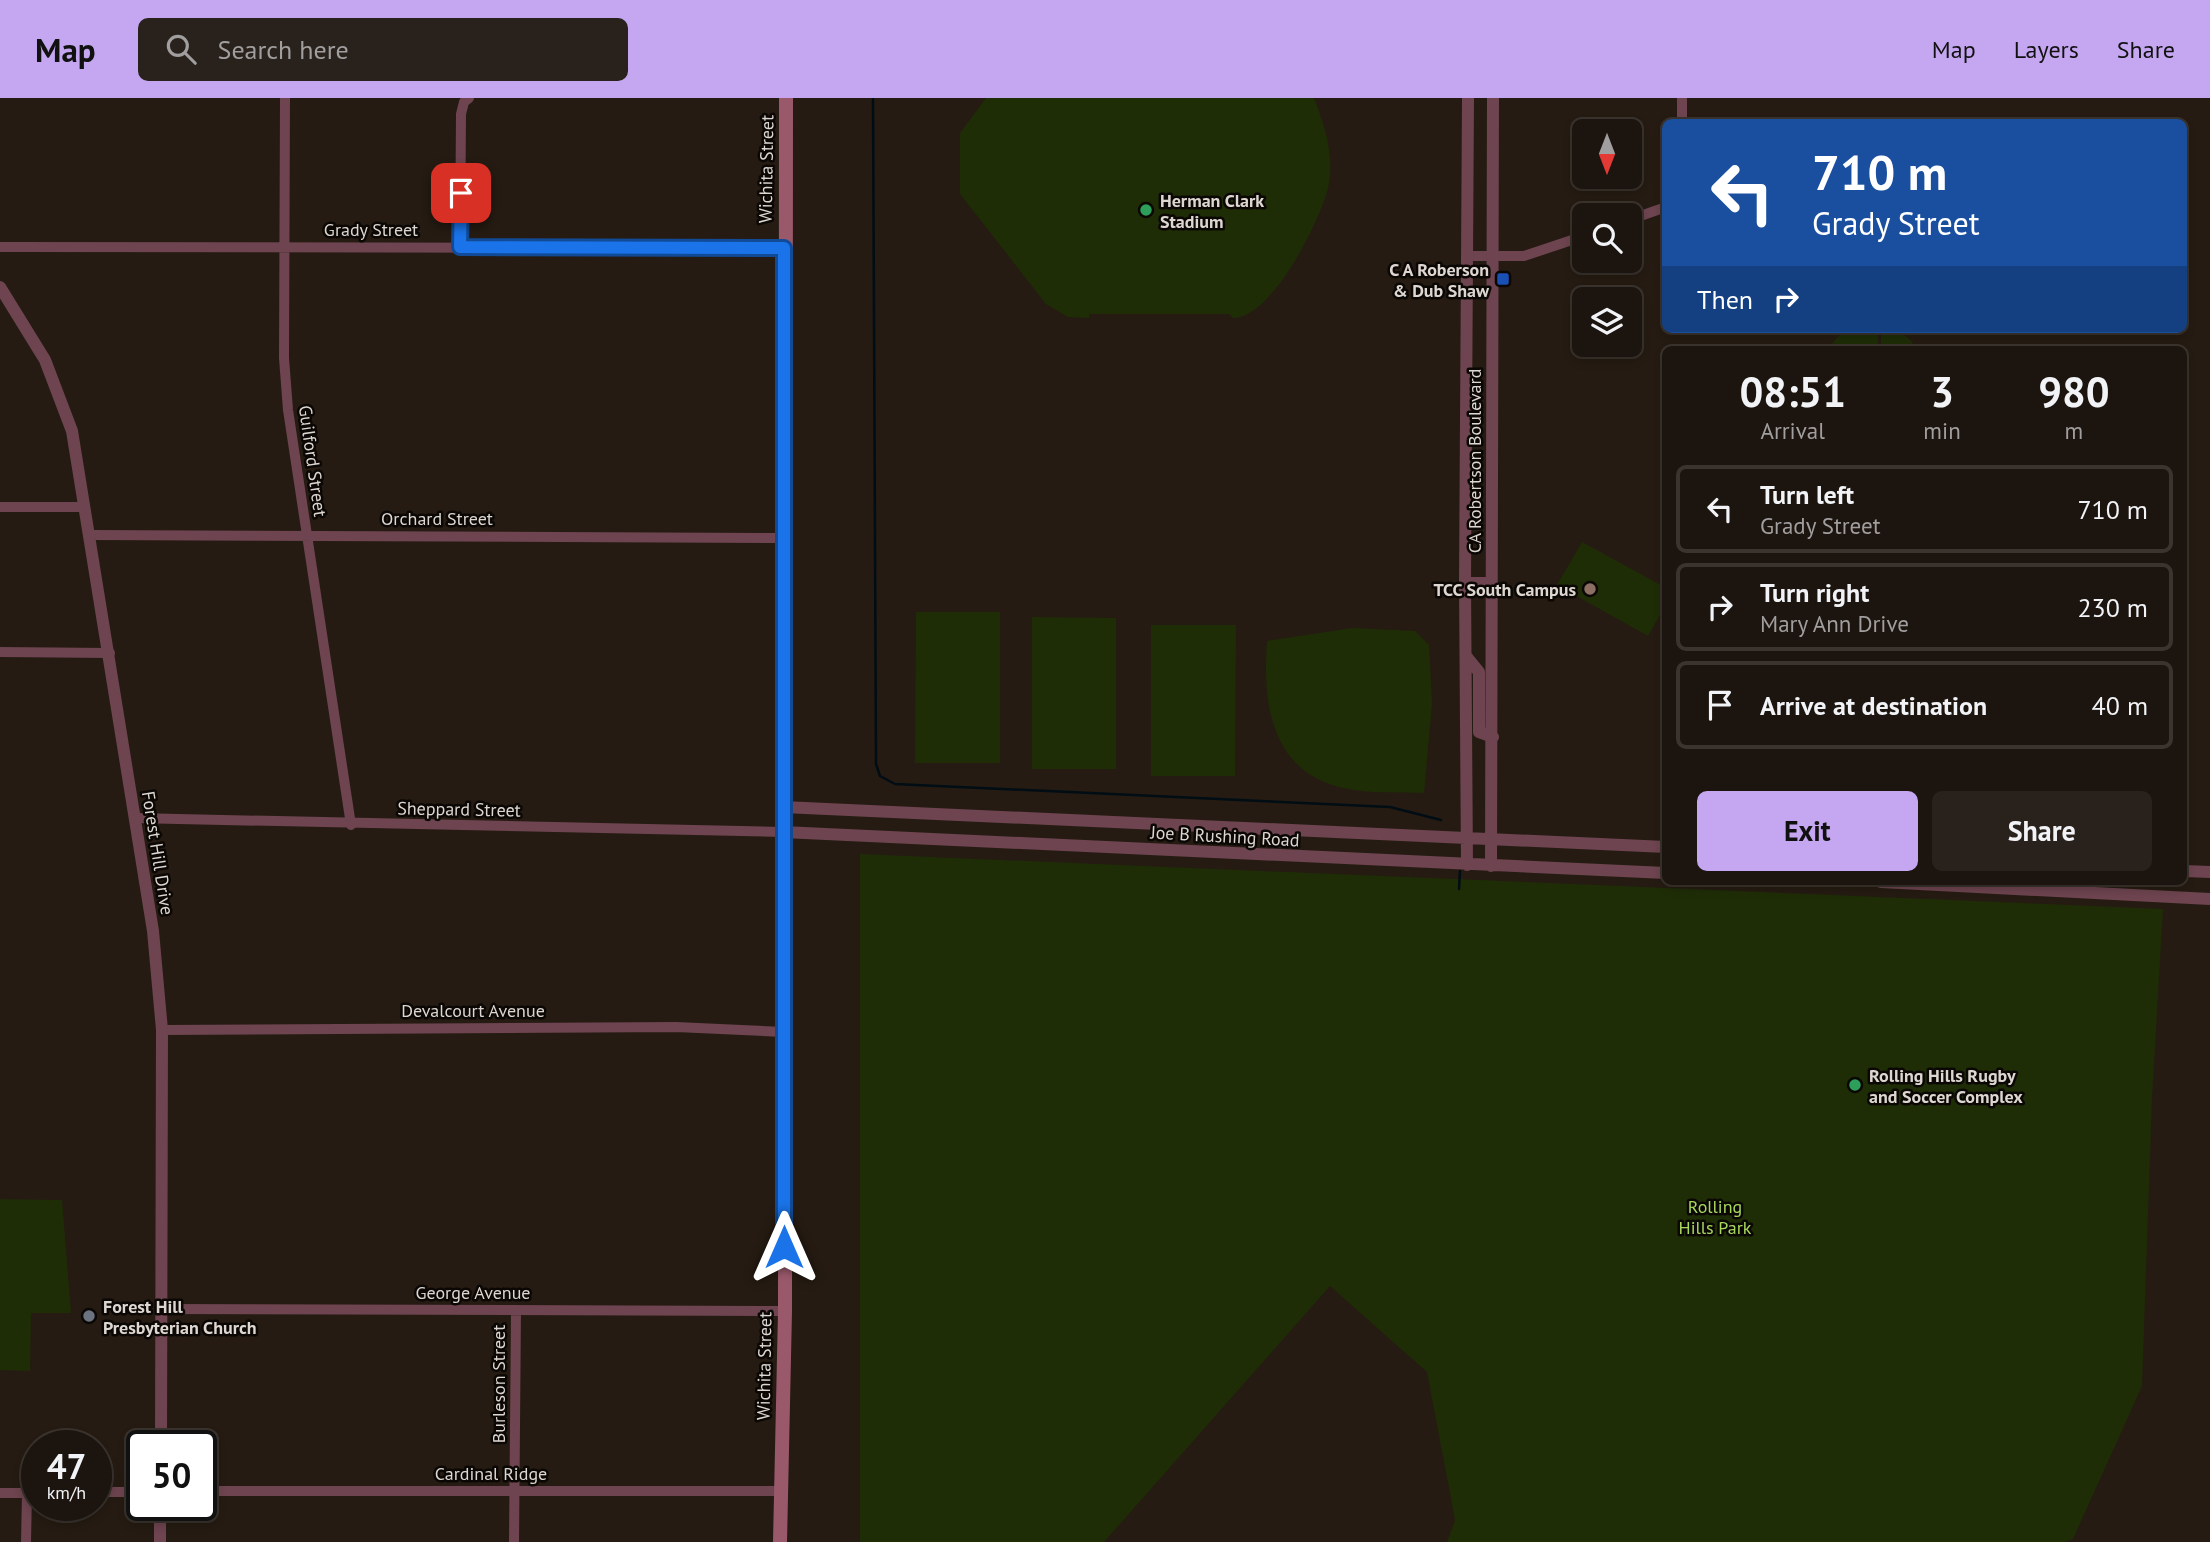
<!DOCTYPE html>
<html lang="en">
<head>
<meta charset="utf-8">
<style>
  body { margin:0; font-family:"PT Sans",sans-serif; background:#29211c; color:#f1f3f6; height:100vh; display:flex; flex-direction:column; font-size:26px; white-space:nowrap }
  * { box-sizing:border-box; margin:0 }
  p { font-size:23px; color:#a09e9e }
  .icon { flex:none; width:38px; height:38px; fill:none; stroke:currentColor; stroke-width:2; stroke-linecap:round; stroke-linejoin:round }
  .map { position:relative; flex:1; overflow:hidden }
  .sheet { position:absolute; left:1662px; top:248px; width:525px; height:539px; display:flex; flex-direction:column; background:#1c140e; border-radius:10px; box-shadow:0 4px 10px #0003,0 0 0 2px #3a332e }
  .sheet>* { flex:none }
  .hud { position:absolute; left:1662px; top:21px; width:525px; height:214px; border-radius:10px; box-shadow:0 4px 10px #0003,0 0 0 2px #3a332e; background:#1a4fa0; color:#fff; overflow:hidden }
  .needle { width:46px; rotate:180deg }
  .tools { position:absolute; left:1572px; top:21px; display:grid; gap:14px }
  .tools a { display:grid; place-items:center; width:70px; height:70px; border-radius:10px; background:#1c140e; box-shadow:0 4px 10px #0003,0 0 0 2px #3a332e; font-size:35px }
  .speed { position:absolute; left:21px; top:1332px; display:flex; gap:14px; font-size:35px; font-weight:700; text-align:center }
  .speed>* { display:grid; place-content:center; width:91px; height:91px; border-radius:50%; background:#1c140e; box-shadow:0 4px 10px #0003,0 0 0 2px #3a332e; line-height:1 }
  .speed small { font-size:18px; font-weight:400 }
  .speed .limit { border:4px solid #111; border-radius:10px; background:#fff; color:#111 }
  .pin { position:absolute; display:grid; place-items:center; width:60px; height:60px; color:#fff; margin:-30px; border-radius:14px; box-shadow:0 4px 10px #0006 }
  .me { position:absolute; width:77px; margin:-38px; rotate:0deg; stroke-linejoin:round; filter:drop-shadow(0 0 5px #0008) }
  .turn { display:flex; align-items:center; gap:24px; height:147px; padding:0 35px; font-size:32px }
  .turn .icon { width:91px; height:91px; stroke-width:2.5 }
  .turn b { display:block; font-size:49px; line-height:60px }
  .then { display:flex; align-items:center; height:66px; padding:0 35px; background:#0003; gap:14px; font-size:26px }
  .eta { display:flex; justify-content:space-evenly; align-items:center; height:119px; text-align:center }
  .eta b { font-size:42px; font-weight:700; line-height:49px }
  .button { display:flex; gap:14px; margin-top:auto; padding:14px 35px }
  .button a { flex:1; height:80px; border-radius:10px; background:#c5a7f1; color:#111; font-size:28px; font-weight:700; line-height:80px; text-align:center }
  .button a+a { background:#29211c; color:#f1f3f6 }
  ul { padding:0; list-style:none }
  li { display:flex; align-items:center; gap:21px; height:88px; margin:0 14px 10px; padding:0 21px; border:4px solid #3a332e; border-radius:10px }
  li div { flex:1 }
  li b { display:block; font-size:26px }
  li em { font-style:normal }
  header { display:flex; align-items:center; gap:42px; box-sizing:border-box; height:98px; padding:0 35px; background:#c5a7f1; color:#111 }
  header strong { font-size:33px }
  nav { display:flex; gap:38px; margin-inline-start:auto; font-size:24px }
  .search { width:490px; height:63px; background:#29211c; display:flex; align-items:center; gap:18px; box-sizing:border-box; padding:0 24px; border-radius:10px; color:#a09e9e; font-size:26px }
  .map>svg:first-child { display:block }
  .green { fill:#1f2d07 }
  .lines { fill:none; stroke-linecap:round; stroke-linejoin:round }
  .stream { stroke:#010d14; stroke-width:2.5 }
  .minor { stroke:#6d444f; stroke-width:10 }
  .tertiary { stroke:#6d444f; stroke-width:12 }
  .secondary { stroke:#99596b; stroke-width:14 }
  .route-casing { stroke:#114b97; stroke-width:18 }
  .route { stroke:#1a73e8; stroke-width:12 }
  .leisure-dot { fill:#2e9e5b; stroke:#0a0704; stroke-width:2.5 }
  .transit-dot { fill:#1a4fb4; stroke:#0a0704; stroke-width:2.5 }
  .education-dot { fill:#8d6e63; stroke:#0a0704; stroke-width:2.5 }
  .worship-dot { fill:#6b7280; stroke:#0a0704; stroke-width:2.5 }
  .labels { text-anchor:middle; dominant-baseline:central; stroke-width:5; stroke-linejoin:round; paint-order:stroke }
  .street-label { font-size:18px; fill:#ded7d1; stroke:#0a0704 }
  .poi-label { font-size:18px; font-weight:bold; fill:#ded7d1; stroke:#0a0704; text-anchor:start }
  .park-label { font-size:18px; fill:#a8d85e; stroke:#0a0704 }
</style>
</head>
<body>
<header>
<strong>Map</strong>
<div class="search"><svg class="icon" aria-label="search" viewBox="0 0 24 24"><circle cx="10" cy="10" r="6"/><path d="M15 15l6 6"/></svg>Search here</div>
<nav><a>Map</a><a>Layers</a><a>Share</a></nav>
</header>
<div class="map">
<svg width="2210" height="1444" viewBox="0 0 2210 1444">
  <rect width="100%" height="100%" fill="#251b12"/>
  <path class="green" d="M 986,0 L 1314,0 C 1325,29 1335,58 1328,90 C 1320,123 1272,220 1233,220 L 1229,216 L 1089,216 L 1089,220 L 1068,219 L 1046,206 L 960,96 L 960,35 Z
    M 1845,231 L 1877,231 L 1879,252 L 1833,252 L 1829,249 Z
    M 1881,231 C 1894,231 1911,237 1915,250 L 1881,252 Z
    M 1582,444 L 1666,490 L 1666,506 L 1648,538 L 1557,487 Z
    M 916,514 L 1000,514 L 1000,665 L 915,665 Z
    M 1032,519 L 1116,520 L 1116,671 L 1032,671 Z
    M 1151,527 L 1236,527 L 1235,678 L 1151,678 Z
    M 1352,530 L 1415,533 L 1429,547 L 1432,606 L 1424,695 C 1399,694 1372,696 1348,691 C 1272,677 1262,608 1267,543 Z
    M 860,756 L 2163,811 L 2152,1000 L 2142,1288 L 2073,1441 L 2065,1444 L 1447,1444 L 1455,1422 L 1427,1274 L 1330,1188 L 1104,1444 L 860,1444 Z
    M 0,1101 L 62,1102 L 71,1215 L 31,1215 L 30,1273 L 0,1272 Z"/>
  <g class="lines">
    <path class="stream" d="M 873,0 L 876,666 L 880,678 L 895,686 L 1390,709 L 1441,722
      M 1459,791 L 1460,773"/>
    <path class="minor" d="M 285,0 L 284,260 L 288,312 L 351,727
      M 1682,0 L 1682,24
      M 1629,122 L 1666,109
      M 0,149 L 784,150
      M 460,149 L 461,16 L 464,4 L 469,0
      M 1468,158 L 1524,158 L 1584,138
      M 0,409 L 85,409
      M 91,437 L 783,440
      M 0,554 L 110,555
      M 134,720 L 783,734
      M 162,932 L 676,929 L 784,934
      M 162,1211 L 785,1213
      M 201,1393 L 782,1393
      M 96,1394 L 142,1394
      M 0,1395 L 37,1395
      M 26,1444 L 27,1395
      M 514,1444 L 516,1212"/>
    <path class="tertiary" d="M 0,189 L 45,262 L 72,333 L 153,833 L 162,932 L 161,1348
      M 1465,485 L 1492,485
      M 1466,558 L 1479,574 L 1479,634 L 1493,639
      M 783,709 L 1666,749
      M 783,734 L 1666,775
      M 1467,767 L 1465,485 L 1468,0
      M 1491,768 L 1493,0
      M 2184,773 L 2210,774
      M 1881,784 L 2210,801
      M 160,1444 L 160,1407"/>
    <path class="secondary" d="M 780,1444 L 785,1213 L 786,0"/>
  </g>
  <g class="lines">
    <g class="route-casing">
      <path id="route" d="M 461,95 L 460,149 L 784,150 L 784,1149"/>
    </g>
    <use href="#route" class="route"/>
  </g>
  <g class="leisure-dot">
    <circle cx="1146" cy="112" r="7"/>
    <circle cx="1855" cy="987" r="7"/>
  </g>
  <rect class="transit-dot" x="1496" y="174" width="14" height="14" rx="3.5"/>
  <circle class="education-dot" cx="1590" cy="491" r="7"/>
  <circle class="worship-dot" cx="89" cy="1218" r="7"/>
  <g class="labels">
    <g class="street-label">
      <text transform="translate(766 71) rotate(-89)">Wichita Street</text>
      <text x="371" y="131">Grady Street</text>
      <text transform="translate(313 363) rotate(82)">Guilford Street</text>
      <text transform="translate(1474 363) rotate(-90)">CA Robertson Boulevard</text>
      <text x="437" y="420">Orchard Street</text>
      <text transform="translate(459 711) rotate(1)">Sheppard Street</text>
      <text transform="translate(1225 738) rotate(3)">Joe B Rushing Road</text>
      <text transform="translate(158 755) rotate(81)">Forest Hill Drive</text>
      <text x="473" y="912">Devalcourt Avenue</text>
      <text x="473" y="1194">George Avenue</text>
      <text transform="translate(764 1268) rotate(-89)">Wichita Street</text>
      <text transform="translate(498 1286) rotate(-90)">Burleson Street</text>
      <text x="491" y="1375">Cardinal Ridge</text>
    </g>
    <g class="poi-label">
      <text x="1160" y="102">Herman Clark<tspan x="1160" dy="21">Stadium</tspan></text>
      <text x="1489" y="171" text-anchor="end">C A Roberson<tspan x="1489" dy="21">&amp; Dub Shaw</tspan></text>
      <text x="1576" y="491" text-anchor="end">TCC South Campus</text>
      <text x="1869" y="977">Rolling Hills Rugby<tspan x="1869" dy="21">and Soccer Complex</tspan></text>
      <text x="103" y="1208">Forest Hill<tspan x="103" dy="21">Presbyterian Church</tspan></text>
    </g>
    <g class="park-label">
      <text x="1715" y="1108">Rolling<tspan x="1715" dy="21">Hills Park</tspan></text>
    </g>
  </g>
</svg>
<div class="tools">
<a><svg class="needle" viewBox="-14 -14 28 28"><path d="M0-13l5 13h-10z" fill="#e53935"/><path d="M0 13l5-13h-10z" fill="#a09e9e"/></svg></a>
<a><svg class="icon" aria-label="search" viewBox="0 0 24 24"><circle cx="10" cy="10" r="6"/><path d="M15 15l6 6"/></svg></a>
<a><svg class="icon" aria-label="layers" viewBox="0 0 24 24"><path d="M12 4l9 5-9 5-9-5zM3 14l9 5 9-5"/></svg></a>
</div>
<div class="speed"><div>47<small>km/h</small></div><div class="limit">50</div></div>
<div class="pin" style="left:461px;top:95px;background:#d93025"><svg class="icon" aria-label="arrive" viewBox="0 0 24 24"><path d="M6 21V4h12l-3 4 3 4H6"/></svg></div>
<svg class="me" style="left:784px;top:1149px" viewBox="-20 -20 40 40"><path d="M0-17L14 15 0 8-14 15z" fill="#1a73e8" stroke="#fff" stroke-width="4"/></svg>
<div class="hud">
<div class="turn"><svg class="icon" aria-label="left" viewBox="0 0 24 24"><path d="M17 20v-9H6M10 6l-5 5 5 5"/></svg><div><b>710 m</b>Grady Street</div></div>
<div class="then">Then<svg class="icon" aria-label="right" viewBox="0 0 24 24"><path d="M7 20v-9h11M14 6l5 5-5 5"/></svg></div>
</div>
<section class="sheet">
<div class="eta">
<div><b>08:51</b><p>Arrival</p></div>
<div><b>3</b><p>min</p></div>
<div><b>980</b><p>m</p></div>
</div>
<ul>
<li><svg class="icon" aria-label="left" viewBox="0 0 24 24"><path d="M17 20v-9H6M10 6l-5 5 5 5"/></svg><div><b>Turn left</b><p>Grady Street</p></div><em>710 m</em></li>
<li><svg class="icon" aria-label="right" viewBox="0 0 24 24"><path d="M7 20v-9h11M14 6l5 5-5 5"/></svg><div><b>Turn right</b><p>Mary Ann Drive</p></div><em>230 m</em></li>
<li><svg class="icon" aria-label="arrive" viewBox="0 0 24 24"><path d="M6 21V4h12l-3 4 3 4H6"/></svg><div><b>Arrive at destination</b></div><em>40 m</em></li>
</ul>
<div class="button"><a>Exit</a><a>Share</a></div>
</section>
</div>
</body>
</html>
